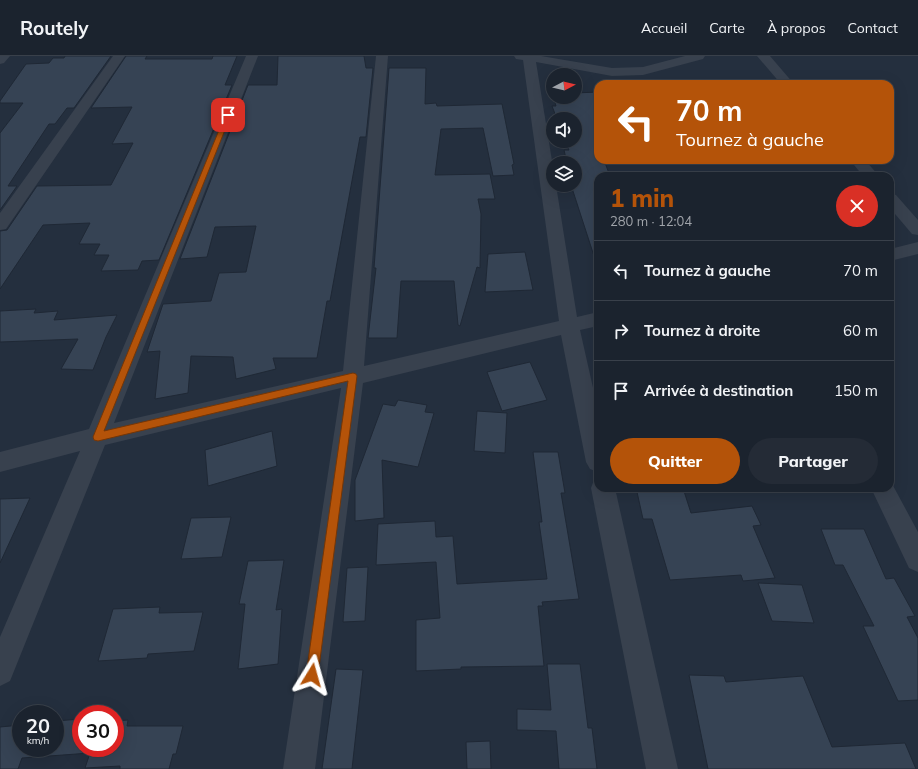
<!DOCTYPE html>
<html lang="fr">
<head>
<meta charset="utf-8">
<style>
  body { margin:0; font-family:Mulish,sans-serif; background:#242b36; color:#f1f3f6; height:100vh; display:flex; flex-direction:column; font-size:15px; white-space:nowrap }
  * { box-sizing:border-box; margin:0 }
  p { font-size:13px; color:#a0a4aa }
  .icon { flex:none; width:22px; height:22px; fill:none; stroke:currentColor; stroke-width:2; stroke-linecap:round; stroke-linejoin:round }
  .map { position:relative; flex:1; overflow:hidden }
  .side { position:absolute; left:594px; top:116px; width:300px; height:320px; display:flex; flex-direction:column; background:#1b232e; border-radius:12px; box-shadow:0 4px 16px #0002,0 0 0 1px #39404a }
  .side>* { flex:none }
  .banner { position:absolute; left:594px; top:24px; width:300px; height:84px; border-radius:12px; box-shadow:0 4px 16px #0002,0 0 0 1px #39404a; background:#b45309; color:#fff; overflow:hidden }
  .needle { width:26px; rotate:83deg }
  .fabs { position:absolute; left:546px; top:12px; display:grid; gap:8px }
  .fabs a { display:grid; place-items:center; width:36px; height:36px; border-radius:50%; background:#1b232e; box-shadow:0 4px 16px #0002,0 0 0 1px #39404a; font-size:20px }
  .speed { position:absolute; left:12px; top:649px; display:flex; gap:8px; font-size:20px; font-weight:700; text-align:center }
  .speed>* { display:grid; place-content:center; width:52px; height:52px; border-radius:50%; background:#1b232e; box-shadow:0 4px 16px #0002,0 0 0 1px #39404a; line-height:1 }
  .speed small { font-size:10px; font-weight:400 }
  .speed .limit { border:6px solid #d22; background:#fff; color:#111 }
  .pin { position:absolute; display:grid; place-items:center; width:34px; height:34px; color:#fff; margin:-17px; border-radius:8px; box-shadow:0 2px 6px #0006 }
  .me { position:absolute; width:44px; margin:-22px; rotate:8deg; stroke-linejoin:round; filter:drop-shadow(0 0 3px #0008) }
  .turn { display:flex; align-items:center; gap:14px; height:84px; padding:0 16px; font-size:18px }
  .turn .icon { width:52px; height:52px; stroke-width:2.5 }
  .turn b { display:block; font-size:28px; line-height:34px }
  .round { display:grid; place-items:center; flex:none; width:42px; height:42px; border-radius:21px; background:#242b36 }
  .headline { display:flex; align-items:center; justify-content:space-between; height:68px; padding:0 16px }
  h1 { font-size:24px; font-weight:800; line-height:30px; color:#b45309 }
  .primary-button { display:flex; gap:8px; margin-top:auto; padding:8px 16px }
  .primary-button a { flex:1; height:46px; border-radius:24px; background:#b45309; color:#fff; font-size:16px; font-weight:800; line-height:46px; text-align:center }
  .primary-button a+a { background:#242b36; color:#f1f3f6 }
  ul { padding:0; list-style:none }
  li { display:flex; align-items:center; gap:12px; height:60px; padding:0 16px; border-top:1px solid #39404a }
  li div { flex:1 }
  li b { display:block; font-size:15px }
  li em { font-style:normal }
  header { display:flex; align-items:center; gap:24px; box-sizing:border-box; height:56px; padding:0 20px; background:#1b232e; border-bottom:1px solid #39404a }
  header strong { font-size:19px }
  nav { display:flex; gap:22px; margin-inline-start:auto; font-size:14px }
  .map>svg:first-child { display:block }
  .building { fill:#364354; stroke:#1f2835 }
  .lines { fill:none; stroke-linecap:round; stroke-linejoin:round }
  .minor { fill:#38414e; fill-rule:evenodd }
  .route { fill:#b45309; stroke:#753606 }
</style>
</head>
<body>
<header>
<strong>Routely</strong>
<nav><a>Accueil</a><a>Carte</a><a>À propos</a><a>Contact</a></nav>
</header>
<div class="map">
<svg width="918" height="713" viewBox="0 0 918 713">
  <rect width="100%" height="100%" fill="#242f3e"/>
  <path class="building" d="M 65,0 L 111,0 L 74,52 L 67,52 L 55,68 L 49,68 L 8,130 L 17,130 L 0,154 L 0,77 L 23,47 L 0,47 L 0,45 L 26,8 L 49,7 L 53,2 L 64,2 Z
    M 126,0 L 147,0 L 145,3 L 212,3 L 213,0 L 237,0 L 225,29 L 232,29 L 159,204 L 142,205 L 138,214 L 101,215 L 109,199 L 94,199 L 100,188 L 79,188 L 90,167 L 43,169 L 0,233 L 0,175 L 7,174 L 37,130 L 111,129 L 133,87 L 112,88 L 132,51 L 91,52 Z
    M 278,0 L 364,0 L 366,12 L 373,12 L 366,81 L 360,81 L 330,245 L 327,245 L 317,302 L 273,302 L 276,313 L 236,323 L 233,301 L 191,300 L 188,337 L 155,343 L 160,295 L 147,296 L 163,248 L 211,245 L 219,217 L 246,216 L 256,170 L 215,171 L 207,201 L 180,203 L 248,29 L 277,29 Z
    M 389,12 L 426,12 L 425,48 L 436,47 L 437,50 L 502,48 L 514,108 L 512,109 L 514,119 L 493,120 L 483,72 L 441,73 L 435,119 L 490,118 L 495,143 L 478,143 L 481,158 L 480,212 L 477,211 L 460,270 L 458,269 L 454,225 L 401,225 L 397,282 L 368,282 L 376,212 L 374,212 Z
    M 598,36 L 598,104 L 604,104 L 610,120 L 598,120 L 598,199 L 594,200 L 571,129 L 575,129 L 575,107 L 567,107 L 564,94 L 569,94 L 565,85 L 575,85 L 575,63 L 557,63 L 552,50 L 556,50 L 552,37 L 553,37 L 553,41 L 575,41 L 575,37 Z
    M 525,196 L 533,234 L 485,236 L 488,198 Z
    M 36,253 L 34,257 L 58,255 L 54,264 L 117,259 L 106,281 L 93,314 L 61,313 L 78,283 L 0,286 L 0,255 Z
    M 530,306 L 547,344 L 502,355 L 487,316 Z
    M 398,344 L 427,349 L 425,356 L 434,357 L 418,411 L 382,404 L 384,462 L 355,465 L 355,424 L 383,348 L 395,350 Z
    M 477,355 L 507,357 L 505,397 L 474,395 Z
    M 272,375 L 277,410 L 208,430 L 205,394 Z
    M 533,396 L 558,396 L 565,437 L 561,437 L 579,543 L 542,546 L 543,550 L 538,550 L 544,610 L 461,611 L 461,613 L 416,615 L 416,564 L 440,562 L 436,506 L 376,509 L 378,468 L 435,465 L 436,481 L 453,480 L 457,528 L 547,523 L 539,466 L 542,466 Z
    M 649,432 L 683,432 L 691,457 L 752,450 L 761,469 L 753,470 L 775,522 L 743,525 L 741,519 L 670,524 L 652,463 L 643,463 L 637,436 L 650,436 Z
    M 30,442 L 0,507 L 0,443 Z
    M 231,461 L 222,501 L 181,503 L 191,462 Z
    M 821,473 L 864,473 L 886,523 L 894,522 L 915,560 L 907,561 L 918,582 L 918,644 L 898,645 L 863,570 L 874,570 L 843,509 L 835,509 Z
    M 284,504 L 276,554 L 282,553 L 278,608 L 238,613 L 245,548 L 239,548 L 248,505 Z
    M 368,511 L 365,565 L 343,566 L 347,512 Z
    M 758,527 L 802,529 L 814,567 L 772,565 Z
    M 160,551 L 159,557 L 203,556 L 194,595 L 148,598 L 147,602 L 98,605 L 113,553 Z
    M 547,608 L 580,608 L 588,672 L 592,672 L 597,713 L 559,713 L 556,675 L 517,674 L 517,653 L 551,654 Z
    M 336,613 L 363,614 L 352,713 L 322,713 Z
    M 689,619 L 724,620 L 726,626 L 803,620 L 832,691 L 905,687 L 916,713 L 708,713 Z
    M 81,663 L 81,692 L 115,692 L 115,665 L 128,664 L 127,670 L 183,670 L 176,698 L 173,698 L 169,713 L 120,713 L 120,710 L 85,712 L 90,697 L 22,702 L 18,713 L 0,713 L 0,671 L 21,669 L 21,692 L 55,692 L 55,665 Z
    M 490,685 L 491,713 L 467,713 L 466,686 Z"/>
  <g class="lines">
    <path class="minor" d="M 0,0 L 10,0 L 4,7 L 0,8 Z
      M 113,0 L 125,0 L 6,173 L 0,174 L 0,157 Z
      M 246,0 L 258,0 L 114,367 L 343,315 L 376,0 L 388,0 L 364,310 L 559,265 L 523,4 L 516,3 L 514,0 L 541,0 L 612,12 L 643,11 L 685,0 L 705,0 L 703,3 L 643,19 L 612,20 L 536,6 L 553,111 L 553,129 L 556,129 L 577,261 L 598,256 L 598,270 L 580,274 L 598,354 L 598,416 L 590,413 L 586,406 L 561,279 L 363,327 L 315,713 L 283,713 L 341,332 L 105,389 L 10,625 L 0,630 L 0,581 L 80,395 L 0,416 L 0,396 L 89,373 Z
      M 757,0 L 770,0 L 794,28 L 781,28 Z
      M 850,104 L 865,104 L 879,120 L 863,120 Z
      M 890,137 L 896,139 L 918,164 L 918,179 L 912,178 L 890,152 Z
      M 918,186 L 918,198 L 890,205 L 890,193 Z
      M 598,423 L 598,432 L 615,432 L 678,713 L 646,713 L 591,432 L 594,424 Z
      M 890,424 L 918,476 L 918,516 L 909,512 L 871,432 L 890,432 Z"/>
  </g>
  <path class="route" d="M 226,57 L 231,59 L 104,375 L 353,317 L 356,318 L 357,320 L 318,619 L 316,623 L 312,625 L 308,623 L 306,619 L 348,325 L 98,385 L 94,384 L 93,381 Z"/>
</svg>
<div class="fabs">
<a><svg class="needle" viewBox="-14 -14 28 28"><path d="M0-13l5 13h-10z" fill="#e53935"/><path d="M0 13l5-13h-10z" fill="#a0a4aa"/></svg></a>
<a><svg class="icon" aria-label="sound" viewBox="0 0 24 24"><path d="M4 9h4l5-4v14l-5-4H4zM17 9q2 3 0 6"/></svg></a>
<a><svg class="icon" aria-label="layers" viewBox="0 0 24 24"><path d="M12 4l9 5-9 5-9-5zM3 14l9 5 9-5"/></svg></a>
</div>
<div class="speed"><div>20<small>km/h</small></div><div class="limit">30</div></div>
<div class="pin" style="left:228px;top:59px;background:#d93025"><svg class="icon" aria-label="arrive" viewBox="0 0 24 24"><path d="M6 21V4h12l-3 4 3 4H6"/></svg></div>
<svg class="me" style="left:312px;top:619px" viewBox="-20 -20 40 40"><path d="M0-17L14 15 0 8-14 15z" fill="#b45309" stroke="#fff" stroke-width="4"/></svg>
<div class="banner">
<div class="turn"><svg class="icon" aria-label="left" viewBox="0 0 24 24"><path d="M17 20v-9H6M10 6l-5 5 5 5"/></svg><div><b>70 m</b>Tournez à gauche</div></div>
</div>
<section class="side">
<div class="headline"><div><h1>1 min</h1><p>280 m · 12:04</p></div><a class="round" style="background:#d93025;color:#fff"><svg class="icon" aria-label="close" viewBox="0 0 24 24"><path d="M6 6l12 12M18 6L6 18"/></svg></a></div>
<ul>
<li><svg class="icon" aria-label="left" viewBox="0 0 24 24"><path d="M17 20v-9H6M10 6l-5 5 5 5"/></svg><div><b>Tournez à gauche</b></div><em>70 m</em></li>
<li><svg class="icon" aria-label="right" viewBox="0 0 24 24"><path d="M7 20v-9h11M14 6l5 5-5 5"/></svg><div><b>Tournez à droite</b></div><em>60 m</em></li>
<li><svg class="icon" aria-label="arrive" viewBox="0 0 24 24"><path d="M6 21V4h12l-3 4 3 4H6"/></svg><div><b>Arrivée à destination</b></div><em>150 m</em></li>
</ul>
<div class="primary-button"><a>Quitter</a><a>Partager</a></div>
</section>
</div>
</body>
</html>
